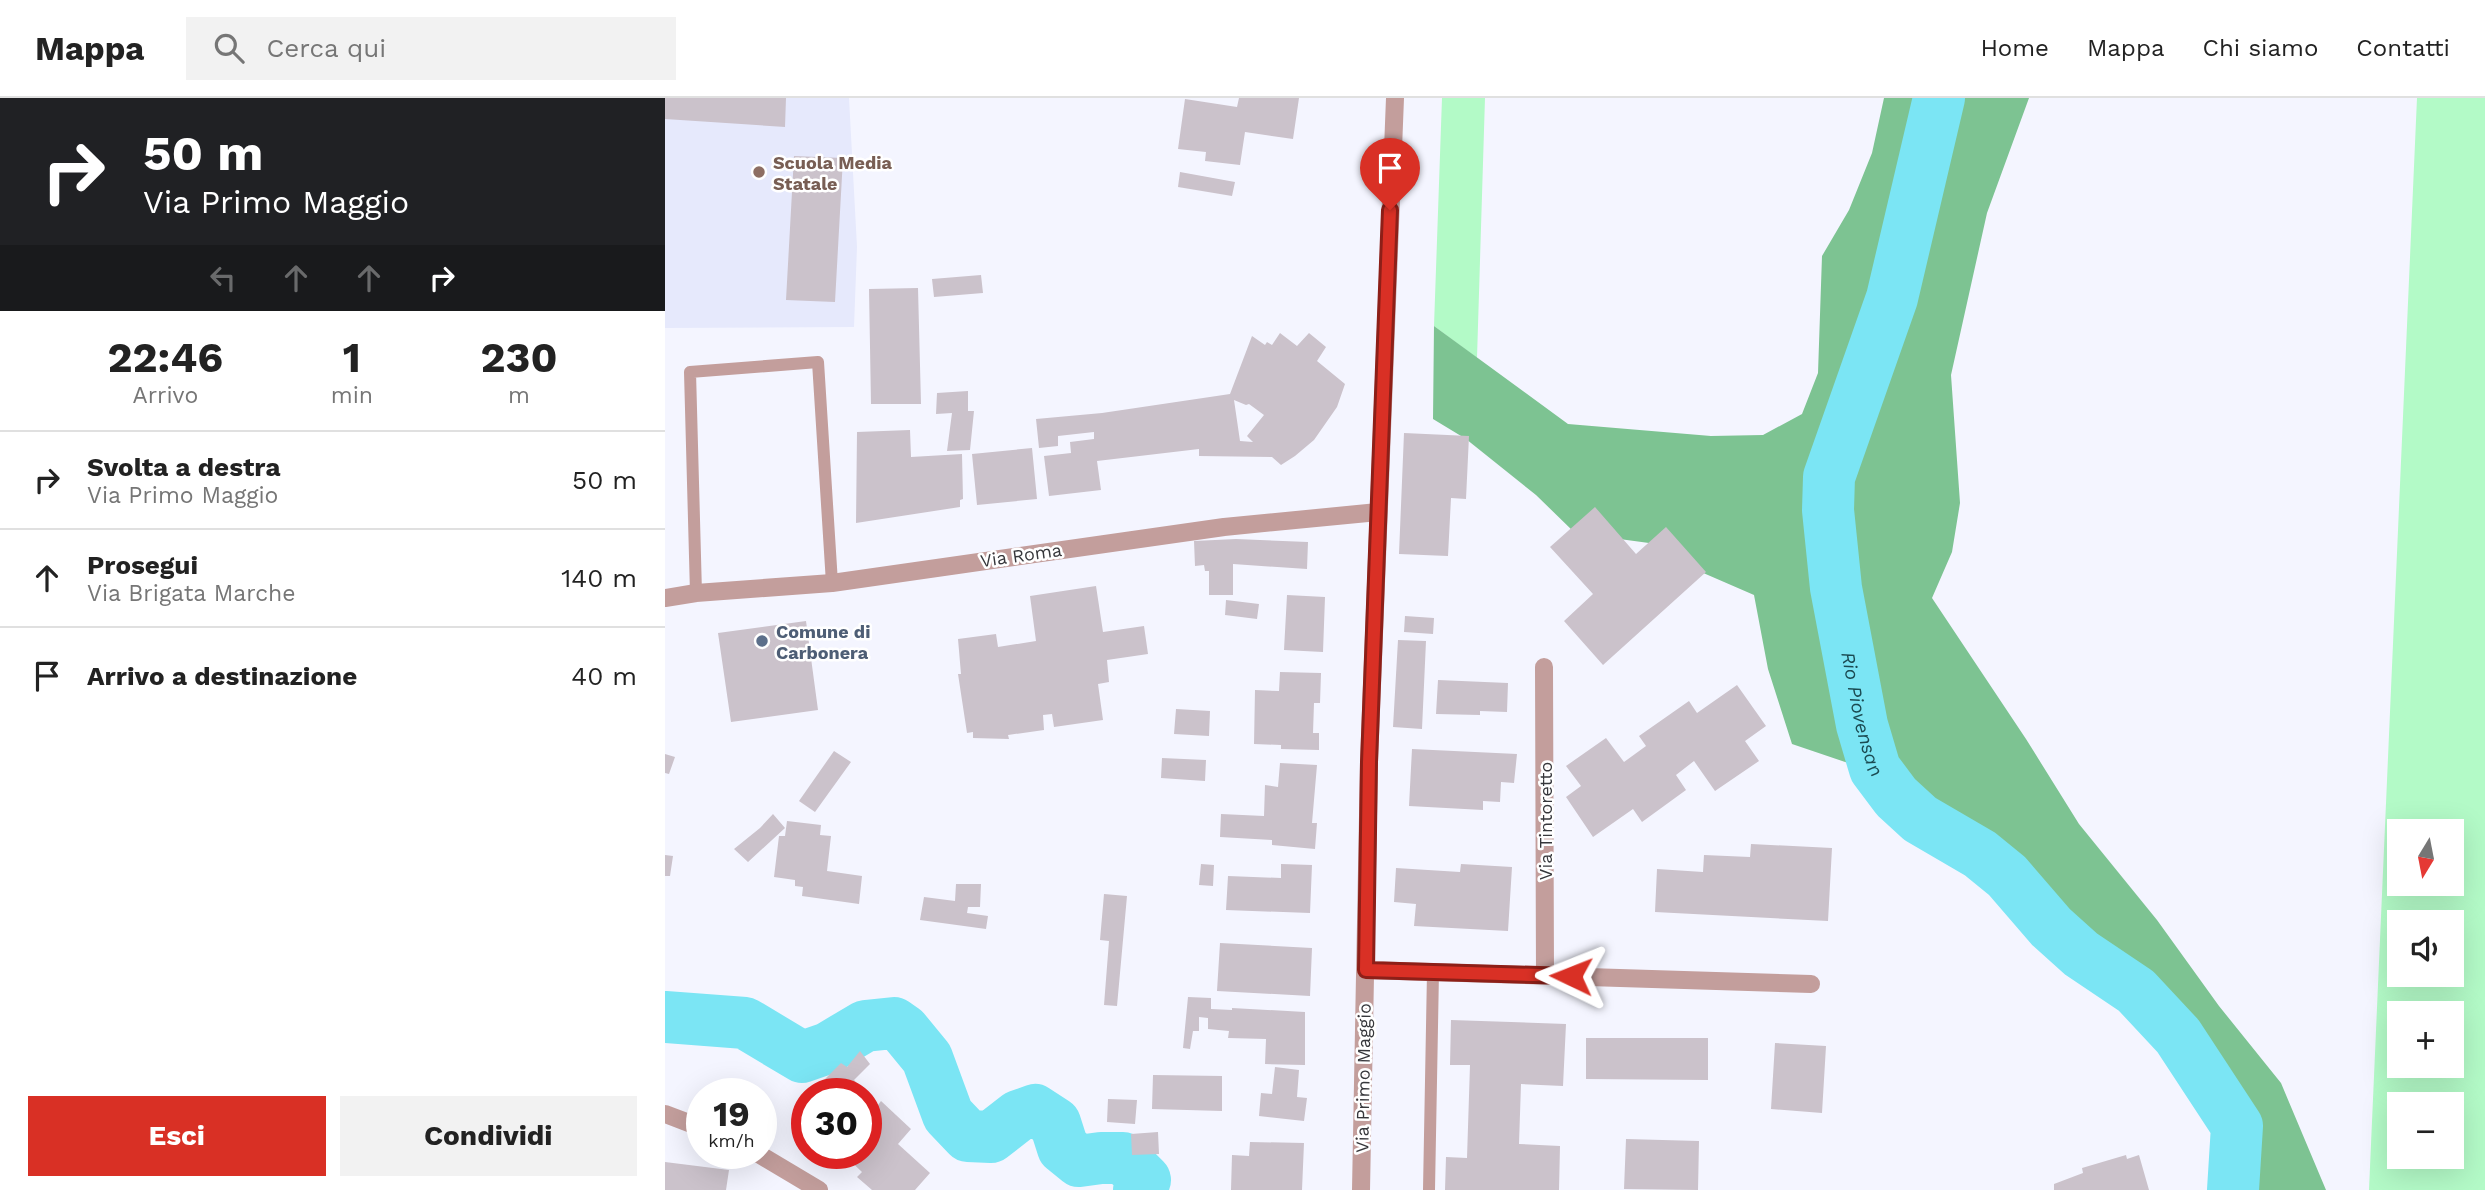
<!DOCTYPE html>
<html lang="it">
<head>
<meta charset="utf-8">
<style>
  body { margin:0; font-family:"Work Sans",sans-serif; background:#f2f2f2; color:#222; height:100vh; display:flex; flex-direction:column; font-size:26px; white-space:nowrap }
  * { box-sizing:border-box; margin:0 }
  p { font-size:23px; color:#767676 }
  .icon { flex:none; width:38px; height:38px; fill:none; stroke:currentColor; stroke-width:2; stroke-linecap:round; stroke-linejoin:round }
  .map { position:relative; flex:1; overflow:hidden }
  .panel { display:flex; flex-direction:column; background:#fff; width:665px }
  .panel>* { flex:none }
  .hud { background:#202124; color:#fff; overflow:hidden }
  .needle { width:46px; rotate:190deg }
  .tools { position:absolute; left:1722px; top:721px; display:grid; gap:14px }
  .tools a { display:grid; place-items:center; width:77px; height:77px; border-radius:0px; background:#fff; box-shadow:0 7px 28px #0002; font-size:35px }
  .speed { position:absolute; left:21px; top:980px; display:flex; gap:14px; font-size:35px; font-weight:700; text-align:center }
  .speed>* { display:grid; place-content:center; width:91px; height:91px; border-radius:50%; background:#fff; box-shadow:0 7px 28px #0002; line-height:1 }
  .speed small { font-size:18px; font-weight:400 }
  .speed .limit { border:10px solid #d22; background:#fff; color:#111 }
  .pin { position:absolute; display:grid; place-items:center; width:60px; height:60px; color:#fff; margin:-72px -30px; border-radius:50% 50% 50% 0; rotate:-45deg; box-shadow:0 0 7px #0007 }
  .pin .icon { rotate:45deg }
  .me { position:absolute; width:77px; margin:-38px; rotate:272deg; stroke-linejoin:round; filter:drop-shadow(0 0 5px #0008) }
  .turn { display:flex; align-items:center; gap:24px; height:147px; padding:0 28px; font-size:32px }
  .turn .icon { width:91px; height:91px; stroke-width:2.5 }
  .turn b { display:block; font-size:49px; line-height:60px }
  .lanes { display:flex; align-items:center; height:66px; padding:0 28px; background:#0003; justify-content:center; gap:35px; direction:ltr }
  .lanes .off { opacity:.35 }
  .eta { display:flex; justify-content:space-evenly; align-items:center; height:119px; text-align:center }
  .eta b { font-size:42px; font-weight:700; line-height:49px }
  .button { display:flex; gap:14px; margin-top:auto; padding:14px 28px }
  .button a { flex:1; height:80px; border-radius:0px; background:#d93025; color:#fff; font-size:28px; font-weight:700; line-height:80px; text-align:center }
  .button a+a { background:#f2f2f2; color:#222 }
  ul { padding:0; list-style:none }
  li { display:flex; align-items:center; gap:21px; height:98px; padding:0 28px; border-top:2px solid #e0e0e0 }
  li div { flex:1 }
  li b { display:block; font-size:26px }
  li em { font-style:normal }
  header { display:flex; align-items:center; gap:42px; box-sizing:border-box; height:98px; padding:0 35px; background:#fff; border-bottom:2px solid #e0e0e0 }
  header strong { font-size:33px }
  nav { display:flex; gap:38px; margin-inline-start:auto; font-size:24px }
  .search { width:490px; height:63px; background:#f2f2f2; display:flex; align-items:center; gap:18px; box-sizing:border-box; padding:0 24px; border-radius:0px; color:#767676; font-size:26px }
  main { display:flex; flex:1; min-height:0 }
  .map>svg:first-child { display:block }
  .built { fill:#e6e9fc }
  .green { fill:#b3fac7; fill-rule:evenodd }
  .forest { fill:#7dc392 }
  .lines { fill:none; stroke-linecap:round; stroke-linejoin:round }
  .river { stroke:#7be5f4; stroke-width:52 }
  .building { fill:#cbc2cb; fill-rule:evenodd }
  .service { stroke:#c39e9c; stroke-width:12 }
  .minor { stroke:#c39e9c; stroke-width:18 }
  .tertiary { stroke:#c39e9c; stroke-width:18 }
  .route-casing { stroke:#8d1f18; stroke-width:18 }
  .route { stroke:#d93025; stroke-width:12 }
  .education-dot { fill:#8d6e63; stroke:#fff; stroke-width:2.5 }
  .service-dot { fill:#5c6f8a; stroke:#fff; stroke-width:2.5 }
  .labels { text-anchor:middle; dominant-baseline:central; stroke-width:5; stroke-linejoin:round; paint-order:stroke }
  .education-label { font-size:18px; font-weight:bold; fill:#785e54; stroke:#fff; text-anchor:start }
  .street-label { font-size:18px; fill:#36373b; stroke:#fff }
  .service-label { font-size:18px; font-weight:bold; fill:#4e5e75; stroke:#fff; text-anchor:start }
  .water-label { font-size:19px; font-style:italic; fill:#1b4b52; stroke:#fff }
</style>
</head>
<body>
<header>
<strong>Mappa</strong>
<div class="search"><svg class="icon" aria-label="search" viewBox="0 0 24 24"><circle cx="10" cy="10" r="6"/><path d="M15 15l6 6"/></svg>Cerca qui</div>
<nav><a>Home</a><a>Mappa</a><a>Chi siamo</a><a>Contatti</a></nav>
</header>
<main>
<section class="panel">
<div class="hud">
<div class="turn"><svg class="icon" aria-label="right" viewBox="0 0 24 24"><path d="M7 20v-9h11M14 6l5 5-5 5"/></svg><div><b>50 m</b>Via Primo Maggio</div></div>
<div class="lanes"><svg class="icon off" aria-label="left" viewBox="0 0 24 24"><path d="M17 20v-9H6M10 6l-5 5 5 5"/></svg><svg class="icon off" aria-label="ahead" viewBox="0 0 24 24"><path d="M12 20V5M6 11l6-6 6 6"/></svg><svg class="icon off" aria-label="ahead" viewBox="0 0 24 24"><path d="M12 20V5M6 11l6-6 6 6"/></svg><svg class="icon" aria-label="right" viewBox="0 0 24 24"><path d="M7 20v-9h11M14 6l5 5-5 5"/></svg></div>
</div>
<div class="eta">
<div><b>22:46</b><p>Arrivo</p></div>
<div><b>1</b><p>min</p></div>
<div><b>230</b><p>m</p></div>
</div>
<ul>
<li><svg class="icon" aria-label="right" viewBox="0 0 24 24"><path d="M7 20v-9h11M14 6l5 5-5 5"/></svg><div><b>Svolta a destra</b><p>Via Primo Maggio</p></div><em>50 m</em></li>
<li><svg class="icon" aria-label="ahead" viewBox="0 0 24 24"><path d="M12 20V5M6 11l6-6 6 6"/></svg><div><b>Prosegui</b><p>Via Brigata Marche</p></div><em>140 m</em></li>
<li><svg class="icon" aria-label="arrive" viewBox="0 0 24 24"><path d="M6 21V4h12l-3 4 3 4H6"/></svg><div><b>Arrivo a destinazione</b></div><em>40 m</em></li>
</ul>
<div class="button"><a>Esci</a><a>Condividi</a></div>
</section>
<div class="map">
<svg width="1820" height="1092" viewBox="0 0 1820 1092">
  <rect width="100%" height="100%" fill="#f4f5ff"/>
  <path class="built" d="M 0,0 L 184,0 L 192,149 L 189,229 L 0,230 Z"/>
  <path class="green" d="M 777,0 L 820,0 L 812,260 L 769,228 Z
    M 1752,0 L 1820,0 L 1820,1092 L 1704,1092 ZM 1734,733 L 1787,733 L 1787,786 L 1734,786 ZM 1734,824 L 1787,824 L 1787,877 L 1734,877 ZM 1734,915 L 1787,915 L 1787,968 L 1734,968 ZM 1734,1006 L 1787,1006 L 1787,1059 L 1734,1059 Z"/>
  <path class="forest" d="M 1219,0 L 1364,0 L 1322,115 L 1286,277 L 1295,405 L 1287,454 L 1267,500 L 1361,641 L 1414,726 L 1492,822 L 1554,908 L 1616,985 L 1661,1092 L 1544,1092 L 1552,1033 C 1525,991 1499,943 1460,910 C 1441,894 1416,884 1398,868 C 1368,840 1344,806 1313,780 C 1265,740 1207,734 1186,666 L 1127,646 L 1103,571 L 1089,497 L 1036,474 L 984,445 L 910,435 L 871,397 L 801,341 L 768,321 L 769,228 L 903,326 L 1046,338 L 1098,337 L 1137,316 L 1153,275 L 1157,158 L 1184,112 L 1207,55 Z"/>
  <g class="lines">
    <g class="river">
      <path id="s1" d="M 1274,0 L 1227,200 L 1164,379 L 1163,412 L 1171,490 L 1197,627 L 1210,671 L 1231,699 L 1255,721 L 1315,756 L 1342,778 L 1386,829 L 1416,856 L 1471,893 L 1513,938 L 1572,1028 L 1568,1092"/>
      <path d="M 0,919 L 80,925 L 137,959 L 163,950 L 200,928 L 229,925 L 239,932 L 262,960 L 283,1017 L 303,1038 L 326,1039 L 353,1018 L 370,1012 L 390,1025 L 398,1050 L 414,1063 L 436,1060 L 458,1060 L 480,1082 L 474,1092"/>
    </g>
  </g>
  <path class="building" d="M 0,0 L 121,0 L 120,29 L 0,21 Z
    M 574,0 L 634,0 L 628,41 L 580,34 L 575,67 L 540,63 L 541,54 L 513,51 L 520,1 L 572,9 Z
    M 129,58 L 178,60 L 170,204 L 121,202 Z
    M 515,74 L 570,84 L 567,98 L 513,89 Z
    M 316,177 L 318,195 L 269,199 L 267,181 Z
    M 253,190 L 256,306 L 206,306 L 204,191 Z
    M 615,235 L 632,248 L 644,235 L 661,249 L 652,263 L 680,286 L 672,309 L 649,342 L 630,358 L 616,367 L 607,359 L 534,358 L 534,351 L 432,363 L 436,392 L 384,398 L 379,358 L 406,355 L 405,344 L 429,341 L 429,334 L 393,338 L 393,348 L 374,350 L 371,321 L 437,315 L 565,296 L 587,238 L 600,247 L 602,244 L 607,247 ZM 569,302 L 581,307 L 584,306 L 599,317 L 582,338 L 588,344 L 575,343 Z
    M 303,293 L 303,313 L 309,313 L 305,352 L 282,353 L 287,315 L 271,316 L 272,295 Z
    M 245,332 L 246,359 L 297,356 L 298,401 L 295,402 L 295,409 L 191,425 L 192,334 Z
    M 739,335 L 804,338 L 801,401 L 786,400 L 783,458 L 734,456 Z
    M 367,350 L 372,401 L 312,407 L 307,356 Z
    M 930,409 L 971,456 L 1001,429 L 1041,474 L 938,567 L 899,523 L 928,496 L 885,449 Z
    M 571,441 L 643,444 L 642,471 L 568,466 L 568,497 L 544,497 L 544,473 L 540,473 L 539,467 L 530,468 L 529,443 Z
    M 431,488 L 438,534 L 479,528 L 483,556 L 442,562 L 444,584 L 433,586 L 438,622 L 389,629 L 387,616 L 378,617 L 379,632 L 343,637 L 344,641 L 308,640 L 308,634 L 302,635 L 293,576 L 296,576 L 293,541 L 331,536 L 333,549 L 371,543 L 365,498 Z
    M 622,497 L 660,499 L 658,554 L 619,552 Z
    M 561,502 L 594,506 L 592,521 L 560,517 Z
    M 740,518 L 769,520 L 768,536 L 739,534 Z
    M 141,523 L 153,612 L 66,624 L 53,535 Z
    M 733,542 L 761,543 L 757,631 L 728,629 Z
    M 615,574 L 656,575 L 655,605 L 649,605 L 648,635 L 654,635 L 654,652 L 616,651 L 616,647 L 589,646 L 590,592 L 614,593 Z
    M 773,582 L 843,585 L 842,614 L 815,613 L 815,617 L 771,616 Z
    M 1072,587 L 1101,628 L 1080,643 L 1094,663 L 1050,693 L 1029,663 L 1011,677 L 1021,692 L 977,724 L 968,711 L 928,739 L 901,699 L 916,688 L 901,668 L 941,640 L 959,664 L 981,648 L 974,638 L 1024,603 L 1032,615 Z
    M 511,611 L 545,613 L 544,638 L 509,636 Z
    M 747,651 L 852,656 L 849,685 L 836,684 L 835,704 L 818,703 L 818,712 L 744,708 Z
    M 169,653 L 186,664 L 150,714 L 134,703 Z
    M 0,656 L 10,659 L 4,676 L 0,675 Z
    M 497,660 L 541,662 L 540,683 L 496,680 Z
    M 615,665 L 652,667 L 647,725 L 652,725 L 650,751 L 607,747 L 607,742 L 555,739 L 556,716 L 599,718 L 600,687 L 613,689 Z
    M 108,716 L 120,730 L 83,764 L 69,751 L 95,730 Z
    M 122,723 L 156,727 L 155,737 L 166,738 L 162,773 L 197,778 L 194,806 L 137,798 L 138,789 L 130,788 L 130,782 L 109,779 L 114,738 L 120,738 Z
    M 1086,746 L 1167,750 L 1163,823 L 990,814 L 992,771 L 1038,774 L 1039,757 L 1085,759 Z
    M 0,757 L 8,758 L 5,778 L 0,778 Z
    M 536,766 L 549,767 L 548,788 L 534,787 Z
    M 616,766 L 647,767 L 645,815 L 561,812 L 563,778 L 616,780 Z
    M 796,766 L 847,769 L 843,833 L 749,828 L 751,806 L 729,804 L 731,770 L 795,774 Z
    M 291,786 L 316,786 L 315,809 L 303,809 L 302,815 L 323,818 L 321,831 L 255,822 L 259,799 L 290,803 Z
    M 439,796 L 462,798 L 452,908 L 439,907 L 444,843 L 435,842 Z
    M 555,845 L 647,850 L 645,898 L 552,893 Z
    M 523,899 L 546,900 L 546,911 L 567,912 L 567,910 L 640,914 L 640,967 L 600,966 L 601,941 L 563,940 L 564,933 L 543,931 L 543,920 L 534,919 L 534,933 L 528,933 L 525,951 L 518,950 Z
    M 786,922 L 901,926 L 898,988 L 856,986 L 854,1046 L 895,1048 L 894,1092 L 780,1092 L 781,1059 L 802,1060 L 805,967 L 785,967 Z
    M 921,940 L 1043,940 L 1043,982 L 921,981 Z
    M 1110,945 L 1161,948 L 1157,1015 L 1106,1011 Z
    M 195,953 L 205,966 L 189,982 L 213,1007 L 216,1003 L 246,1031 L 233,1046 L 265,1075 L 250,1092 L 207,1092 L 192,1079 L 197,1074 L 177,1055 L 201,1055 L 201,996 L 172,996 L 158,983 L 176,965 L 182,969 Z
    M 610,969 L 634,972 L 632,999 L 642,1000 L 639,1023 L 594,1018 L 596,995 L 607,996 Z
    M 488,977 L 557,978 L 557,1013 L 487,1011 Z
    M 443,1001 L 472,1002 L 470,1026 L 442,1024 Z
    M 493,1034 L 494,1056 L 467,1057 L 466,1036 Z
    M 961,1041 L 1034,1043 L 1033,1092 L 959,1091 Z
    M 585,1044 L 639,1045 L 637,1092 L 566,1092 L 567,1057 L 584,1058 Z
    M 1461,1057 L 1462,1061 L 1474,1057 L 1484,1092 L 1389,1092 L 1389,1086 L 1418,1075 L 1417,1070 Z
    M 0,1064 L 64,1072 L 61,1092 L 0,1092 Z"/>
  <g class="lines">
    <path class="service" d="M 31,495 L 25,274 L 153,264 L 167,485
      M 764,1092 L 768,874"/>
    <path class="minor" d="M 0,500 L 31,495 L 167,485 L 559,429 L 713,414
      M 879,569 L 880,877
      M 701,872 L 1146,886
      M 0,1016 L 37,1030
      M 92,1055 L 154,1092"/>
    <path class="tertiary" d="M 696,1092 L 704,664 L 730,0"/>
  </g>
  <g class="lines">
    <g class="route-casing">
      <path id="route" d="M 725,112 L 704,664 L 701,872 L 906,878"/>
    </g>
    <use href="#route" class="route"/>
  </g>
  <circle class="education-dot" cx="94" cy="74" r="7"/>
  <circle class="service-dot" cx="97" cy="543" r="7"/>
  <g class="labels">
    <g class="education-label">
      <text x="108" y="64">Scuola Media<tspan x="108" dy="21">Statale</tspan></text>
    </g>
    <g class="street-label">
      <text transform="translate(356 457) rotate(-8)">Via Roma</text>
      <text transform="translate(880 723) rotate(-90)">Via Tintoretto</text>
      <text transform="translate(698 980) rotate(-89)">Via Primo Maggio</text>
    </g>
    <g class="service-label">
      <text x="111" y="533">Comune di<tspan x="111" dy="21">Carbonera</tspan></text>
    </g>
    <g class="water-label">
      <text stroke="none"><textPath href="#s1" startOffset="635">Rio Piovensan</textPath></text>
    </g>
  </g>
</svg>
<div class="tools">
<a><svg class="needle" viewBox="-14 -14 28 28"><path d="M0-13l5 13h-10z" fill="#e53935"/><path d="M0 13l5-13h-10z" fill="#767676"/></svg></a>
<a><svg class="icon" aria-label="sound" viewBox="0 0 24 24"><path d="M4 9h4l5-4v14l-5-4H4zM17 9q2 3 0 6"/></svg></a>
<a>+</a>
<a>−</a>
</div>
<div class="speed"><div>19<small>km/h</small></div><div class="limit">30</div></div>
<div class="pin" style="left:725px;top:112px;background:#d93025"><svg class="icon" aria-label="arrive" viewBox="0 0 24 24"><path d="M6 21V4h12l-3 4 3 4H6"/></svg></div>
<svg class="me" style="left:906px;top:878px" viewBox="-20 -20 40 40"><path d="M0-17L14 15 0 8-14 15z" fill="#d93025" stroke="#fff" stroke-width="4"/></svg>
</div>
</main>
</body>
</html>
